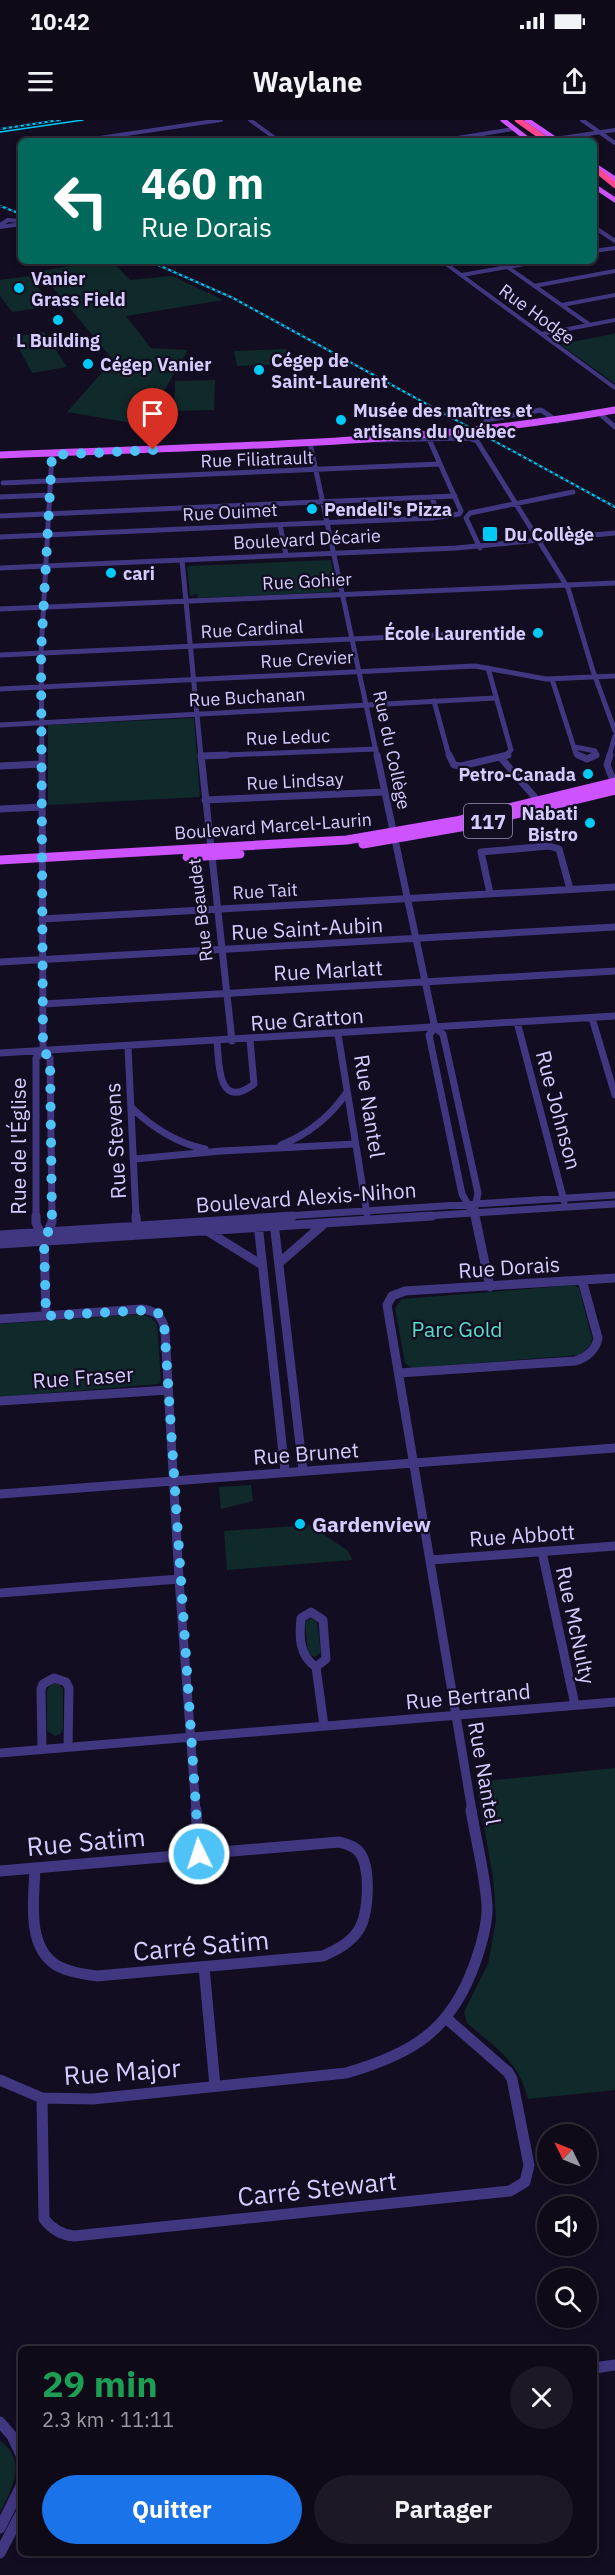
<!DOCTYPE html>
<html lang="fr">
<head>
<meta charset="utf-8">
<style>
  body { margin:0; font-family:"IBM Plex Sans",sans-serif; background:#1c1825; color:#f1f3f6; height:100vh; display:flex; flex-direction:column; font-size:22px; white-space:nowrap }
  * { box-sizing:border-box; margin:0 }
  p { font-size:20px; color:#9b9aa2 }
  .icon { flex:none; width:33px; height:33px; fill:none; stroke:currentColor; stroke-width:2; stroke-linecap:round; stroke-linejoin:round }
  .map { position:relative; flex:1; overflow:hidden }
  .sheet { position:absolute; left:18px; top:2226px; width:579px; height:210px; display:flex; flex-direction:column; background:#0e0a18; border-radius:9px; box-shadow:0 3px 9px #0003,0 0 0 2px #2e2b37 }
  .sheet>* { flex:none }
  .hud { position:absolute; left:18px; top:18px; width:579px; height:126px; border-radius:9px; box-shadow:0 3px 9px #0003,0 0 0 2px #2e2b37; background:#00695c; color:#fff; overflow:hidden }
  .needle { width:39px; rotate:313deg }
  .controls { position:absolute; left:537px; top:2004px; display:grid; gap:12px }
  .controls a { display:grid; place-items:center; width:60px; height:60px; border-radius:50%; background:#0e0a18; box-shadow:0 3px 9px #0003,0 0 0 2px #2e2b37; font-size:30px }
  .pin { position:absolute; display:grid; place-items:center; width:51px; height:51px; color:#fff; margin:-62px -26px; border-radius:50% 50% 50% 0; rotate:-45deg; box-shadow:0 0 6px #0007 }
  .pin .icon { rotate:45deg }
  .me { position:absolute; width:66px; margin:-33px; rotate:356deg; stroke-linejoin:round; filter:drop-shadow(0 0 4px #0008) }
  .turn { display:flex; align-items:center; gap:21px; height:126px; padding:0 24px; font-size:27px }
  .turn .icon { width:78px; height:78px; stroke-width:2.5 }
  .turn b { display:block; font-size:42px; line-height:51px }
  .round { display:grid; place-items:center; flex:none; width:63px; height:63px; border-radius:32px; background:#1c1825 }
  .summary { display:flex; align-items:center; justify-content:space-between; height:102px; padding:0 24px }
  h1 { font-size:36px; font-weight:700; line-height:45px; color:#1e9e55 }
  .button { display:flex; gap:12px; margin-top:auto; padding:12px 24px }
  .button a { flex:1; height:69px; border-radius:36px; background:#1a73e8; color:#fff; font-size:24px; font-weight:700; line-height:69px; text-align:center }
  .button a+a { background:#1c1825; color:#f1f3f6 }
  .status { display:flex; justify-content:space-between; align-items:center; height:42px; padding:0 30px; background:#0e0a18; direction:ltr }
  .status svg { height:16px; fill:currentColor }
  header { display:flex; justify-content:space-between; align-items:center; height:78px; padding:0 24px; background:#0e0a18; font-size:27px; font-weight:700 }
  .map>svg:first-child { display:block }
  .green { fill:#10292a }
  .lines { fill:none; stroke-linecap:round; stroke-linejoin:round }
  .minor-far4 { stroke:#403780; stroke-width:4 }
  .minor-far3 { stroke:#403780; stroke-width:5 }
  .minor-far2 { stroke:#403780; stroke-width:7 }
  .minor-far1 { stroke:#403780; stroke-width:9 }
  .minor { stroke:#403780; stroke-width:11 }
  .major-far2 { stroke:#cd53ff; stroke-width:5 }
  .major-far1 { stroke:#cd53ff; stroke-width:7 }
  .major { stroke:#cd53ff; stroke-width:9 }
  .highway { stroke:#ff4790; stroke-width:6 }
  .tram { stroke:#00caf7; stroke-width:1.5 }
  .rail-casing { stroke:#00caf7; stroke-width:2 }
  .rail { stroke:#120d20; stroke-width:1.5; stroke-dasharray:3; stroke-linecap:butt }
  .route { stroke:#4fc3f7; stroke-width:10; stroke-dasharray:0 18 }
  .poi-dot { fill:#00caf7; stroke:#120d20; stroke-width:2 }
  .labels { text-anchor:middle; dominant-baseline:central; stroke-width:4.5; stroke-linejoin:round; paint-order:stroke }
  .far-poi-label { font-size:18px; font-weight:bold; fill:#d6ccff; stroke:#120d20; text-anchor:start }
  .far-street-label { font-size:18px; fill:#d6ccff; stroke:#120d20 }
  .shield { fill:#120d20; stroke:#9b93bc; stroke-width:1.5 }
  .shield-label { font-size:20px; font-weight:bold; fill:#d6ccff }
  .street-label { font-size:21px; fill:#d6ccff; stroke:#120d20 }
  .park-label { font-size:21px; fill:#57e0c9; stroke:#120d20 }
  .poi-label { font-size:21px; font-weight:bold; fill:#d6ccff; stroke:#120d20; text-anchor:start }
  .near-street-label { font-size:26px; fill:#d6ccff; stroke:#120d20 }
</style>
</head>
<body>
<div class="status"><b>10:42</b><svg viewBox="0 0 49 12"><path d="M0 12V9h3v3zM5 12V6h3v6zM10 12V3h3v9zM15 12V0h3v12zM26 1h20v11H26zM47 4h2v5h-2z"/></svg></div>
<header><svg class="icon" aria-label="menu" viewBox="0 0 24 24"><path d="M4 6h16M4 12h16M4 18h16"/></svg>Waylane<svg class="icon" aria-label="share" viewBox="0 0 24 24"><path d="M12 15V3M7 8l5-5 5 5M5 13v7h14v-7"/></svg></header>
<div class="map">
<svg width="615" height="2455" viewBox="0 0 615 2455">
  <rect width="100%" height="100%" fill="#120d20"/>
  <path class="green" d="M 102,141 L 112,141 L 130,160 L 172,156 L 223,180 L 126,196 L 151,228 L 188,230 L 144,305 L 67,292 L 113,240 L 39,151 Z
    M 29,156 L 53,186 L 12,192 L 0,176 L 0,160 Z
    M 44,212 L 67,247 L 32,253 L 13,217 Z
    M 615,213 L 615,264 L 560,224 L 608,215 Z
    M 286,229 L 290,244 L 237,246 L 234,231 Z
    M 215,260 L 214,290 L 174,291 L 175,261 Z
    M 331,440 L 337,469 L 332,469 L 332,472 L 198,478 L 197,474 L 190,476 L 187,447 L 189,446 Z
    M 194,598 L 200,677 L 48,685 L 48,605 Z
    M 575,1165 L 579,1168 L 592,1218 L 591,1224 L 580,1235 L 412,1248 L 405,1243 L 395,1188 L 402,1179 Z
    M 141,1194 L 152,1198 L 157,1204 L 161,1261 L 159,1264 L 0,1277 L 0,1204 Z
    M 251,1365 L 253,1381 L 221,1389 L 219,1367 Z
    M 309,1405 L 347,1430 L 353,1440 L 227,1450 L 224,1411 Z
    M 311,1498 L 317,1502 L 321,1532 L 315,1537 L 308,1534 L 305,1502 Z
    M 58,1563 L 63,1569 L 63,1609 L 60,1614 L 55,1616 L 47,1611 L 47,1569 L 52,1564 Z
    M 615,1648 L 615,1970 L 528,1979 C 518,1940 497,1929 467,1903 L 464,1892 L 488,1844 L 496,1800 L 493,1757 L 476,1662 Z
    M 0,2321 C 28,2339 12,2370 0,2392 Z"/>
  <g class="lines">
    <path class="minor-far4" d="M 250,0 L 279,21
      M 582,0 L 615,23
      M 555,19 L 615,10
      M 79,21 L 221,0
      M 439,21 L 513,9
      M 0,105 L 8,100 L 21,101
      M 0,107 L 21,104
      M 594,107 L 615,121
      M 594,131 L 615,128
      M 442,141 L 615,268
      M 499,141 L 590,205
      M 462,155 L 541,141
      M 534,166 L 615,151
      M 562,185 L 615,175
      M 542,214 L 615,200"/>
    <path class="minor-far3" d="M 599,293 L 615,307
      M 486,300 L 541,290 L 557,301
      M 376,320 L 468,318 L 477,321 L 568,468 L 593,551 L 615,611
      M 310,323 L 377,636
      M 3,363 L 440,344
      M 0,377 L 50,375
      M 432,377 L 438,397
      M 0,396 L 455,376
      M 280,405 L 286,435
      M 0,417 L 433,398 L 459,394 L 461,391 L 429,319
      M 480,428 L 466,398 L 470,393 L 573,372
      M 182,440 L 201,636
      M 0,448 L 456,428 L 615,413
      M 0,489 L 615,463
      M 0,535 L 505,512
      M 488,548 L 511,630 L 505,636
      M 552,559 L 576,634 L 581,636
      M 0,569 L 475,546 L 546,559 L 615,556
      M 434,581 L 449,636
      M 0,605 L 495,578
      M 575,627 L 595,631 L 596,635 L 593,636
      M 42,636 L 41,533 L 52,333
      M 201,636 L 376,629
      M 609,636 L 615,616"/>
    <path class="minor-far2" d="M 201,635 L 232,921
      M 377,635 L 435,908 L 443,914 L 478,1073 L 474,1093
      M 449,635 L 454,645 L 461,646 L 508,635
      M 578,635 L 587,639 L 596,635
      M 610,635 L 607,645 L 615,665
      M 201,636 L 227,635
      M 501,638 L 538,681
      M 0,646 L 41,644
      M 205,680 L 385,672
      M 0,689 L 41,687
      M 490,773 L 481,732 L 549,726 L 559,729 L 570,769
      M 42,799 L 615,767
      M 0,842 L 615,807
      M 43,884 L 615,851
      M 592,898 L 615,975
      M 517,902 L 564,1081
      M 435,908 L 429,915 L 462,1074 L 475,1097
      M 338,914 L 367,1094
      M 217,921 C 219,942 217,992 254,964 L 250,920
      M 128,926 L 136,1097
      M 43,931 L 50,938 L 52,1097
      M 0,933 L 615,896
      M 132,988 C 153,1008 176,1023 205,1029
      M 281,1025 C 309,1014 330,997 347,972
      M 135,1039 L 221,1031 L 355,1024
      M 36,1097 L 36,938 L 43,931 L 42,635
      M 270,1097 L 615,1075
      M 409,1097 L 615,1084"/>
    <path class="minor-far1" d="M 36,1096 L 36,1103 L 44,1121 L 46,1196
      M 136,1096 L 137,1112
      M 475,1096 L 490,1167
      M 274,1103 L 303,1350
      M 258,1104 L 285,1351
      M 207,1111 L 262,1145
      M 0,1115 L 293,1096
      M 46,1115 L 52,1102 L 52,1096
      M 0,1124 L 432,1096
      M 279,1143 L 325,1103
      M 0,1199 L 142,1189 C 156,1191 162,1196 165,1210 L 179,1459 L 196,1691
      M 399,1253 L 575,1241 C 586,1238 596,1230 598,1218 L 582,1160
      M 0,1281 L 168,1270
      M 0,1374 L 615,1328
      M 542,1432 L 575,1585
      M 431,1440 L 615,1426
      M 0,1473 L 179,1459
      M 311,1492 L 323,1500 L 326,1539 L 316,1547 C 299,1536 299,1516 301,1498 Z
      M 316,1547 L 324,1606
      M 42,1629 L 41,1569 L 43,1564 L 54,1558 L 66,1562 L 69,1568 L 68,1627
      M 0,1633 L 615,1582
      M 472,1691 L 387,1185 L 392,1176 L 405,1171 L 615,1158"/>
    <path class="minor" d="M 196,1690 L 199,1734
      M 339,1722 C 346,1724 355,1726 360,1733 C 371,1749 369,1795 358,1811 C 349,1824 336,1830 323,1836 L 97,1856 C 83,1854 68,1852 56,1845 C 26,1826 34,1778 35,1748 Z
      M 0,1751 L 35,1748
      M 204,1847 L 215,1966
      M 0,1960 L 42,1978 L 93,1979 L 346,1953 C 412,1934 451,1911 475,1843 C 481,1826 488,1803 487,1785 C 485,1753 476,1721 471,1690
      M 42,1978 L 44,2099 C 52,2109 61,2115 74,2116 L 510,2071 L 525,2062 L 529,2045 L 512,1959 L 508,1952 L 446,1898
      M 594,2248 L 615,2245
      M 0,2302 L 12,2316 L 21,2335
      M 0,2408 L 21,2366
      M 0,2433 L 21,2393"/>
    <path class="major-far2" d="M 503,0 L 530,21
      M 527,0 L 558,21
      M 594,45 L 615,59
      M 594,66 L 615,80"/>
    <path class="major-far1" d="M 0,335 C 203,326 415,326 615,290"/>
    <path class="major" d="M 363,724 L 466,706 L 615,670
      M 187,737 L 240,734
      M 0,740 L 347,720 L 456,701 L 615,662"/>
    <path class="highway" d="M 518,0 L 548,21
      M 594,48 L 615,65"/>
    <path class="tram" d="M 0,12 L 83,0"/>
    <g class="rail-casing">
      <path id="rail" d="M 0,9 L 60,0
        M 0,86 L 21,94
        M 149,141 L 233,178 L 615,387"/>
    </g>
    <use href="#rail" class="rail"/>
  </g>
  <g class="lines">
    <path class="route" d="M 153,330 L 52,335 L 41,533 L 43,931 L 50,938 L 52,1102 L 44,1122 L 46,1196 L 149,1190 L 158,1193 L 164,1202 L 199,1734"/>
  </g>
  <g class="poi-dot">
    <circle cx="19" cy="168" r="6"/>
    <circle cx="58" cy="200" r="6"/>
    <circle cx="88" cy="244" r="6"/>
    <circle cx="259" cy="250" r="6"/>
    <circle cx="341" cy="300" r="6"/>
    <circle cx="312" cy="389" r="6"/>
    <rect x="482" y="406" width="16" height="16" rx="3"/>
    <circle cx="111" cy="453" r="6"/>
    <circle cx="538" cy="513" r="6"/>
    <circle cx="588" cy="654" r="6"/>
    <circle cx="590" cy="703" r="6"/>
    <circle cx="300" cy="1404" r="6"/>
  </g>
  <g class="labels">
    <g class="far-poi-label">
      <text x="31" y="158">Vanier<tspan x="31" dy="21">Grass Field</tspan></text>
      <text x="58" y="220" text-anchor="middle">L Building</text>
      <text x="271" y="240">Cégep de<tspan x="271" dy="21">Saint-Laurent</tspan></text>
      <text x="100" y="244">Cégep Vanier</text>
      <text x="353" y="290">Musée des maîtres et<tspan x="353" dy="21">artisans du Québec</tspan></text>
      <text x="324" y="389">Pendeli's Pizza</text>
      <text x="504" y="414">Du Collège</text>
      <text x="123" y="453">cari</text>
      <text x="526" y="513" text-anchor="end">École Laurentide</text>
      <text x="576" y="654" text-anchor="end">Petro-Canada</text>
      <text x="578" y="693" text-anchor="end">Nabati<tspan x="578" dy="21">Bistro</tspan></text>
    </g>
    <g class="far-street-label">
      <text transform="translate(537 194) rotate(36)">Rue Hodge</text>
      <text transform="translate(257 339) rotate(-2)">Rue Filiatrault</text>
      <text transform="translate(230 392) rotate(-3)">Rue Ouimet</text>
      <text transform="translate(307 419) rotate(-3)">Boulevard Décarie</text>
      <text transform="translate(307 461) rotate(-3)">Rue Gohier</text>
      <text transform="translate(252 509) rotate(-3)">Rue Cardinal</text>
      <text transform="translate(307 539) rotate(-3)">Rue Crevier</text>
      <text transform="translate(247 577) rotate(-3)">Rue Buchanan</text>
      <text transform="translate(288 617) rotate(-2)">Rue Leduc</text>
      <text transform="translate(392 630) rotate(78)">Rue du Collège</text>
      <text transform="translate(295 661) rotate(-3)">Rue Lindsay</text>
      <text transform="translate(273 706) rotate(-4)">Boulevard Marcel-Laurin</text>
      <text transform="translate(265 771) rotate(-3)">Rue Tait</text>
      <text transform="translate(200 790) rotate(-97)">Rue Beaudet</text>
    </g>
    <rect class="shield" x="464" y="684" width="48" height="34" rx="4.5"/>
    <g class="shield-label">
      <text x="488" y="701">117</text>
    </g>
    <g class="street-label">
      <text transform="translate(307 808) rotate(-3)">Rue Saint-Aubin</text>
      <text transform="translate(328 850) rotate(-3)">Rue Marlatt</text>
      <text transform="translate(307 899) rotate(-4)">Rue Gratton</text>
      <text transform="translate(370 986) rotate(81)">Rue Nantel</text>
      <text transform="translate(559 990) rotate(75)">Rue Johnson</text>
      <text transform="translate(115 1021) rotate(-93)">Rue Stevens</text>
      <text transform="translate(18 1026) rotate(-90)">Rue de l'Église</text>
      <text transform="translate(306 1077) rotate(-4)">Boulevard Alexis-Nihon</text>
      <text transform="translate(509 1147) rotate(-4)">Rue Dorais</text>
      <text transform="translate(83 1257) rotate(-4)">Rue Fraser</text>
      <text transform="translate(306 1333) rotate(-4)">Rue Brunet</text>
      <text transform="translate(522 1415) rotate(-4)">Rue Abbott</text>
      <text transform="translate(576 1505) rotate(78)">Rue McNulty</text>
      <text transform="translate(468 1576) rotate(-5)">Rue Bertrand</text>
      <text transform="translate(485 1653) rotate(80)">Rue Nantel</text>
    </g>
    <g class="park-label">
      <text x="457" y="1209">Parc Gold</text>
    </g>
    <g class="poi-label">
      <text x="312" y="1404">Gardenview</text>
    </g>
    <g class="near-street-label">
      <text transform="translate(86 1721) rotate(-5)">Rue Satim</text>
      <text transform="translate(201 1825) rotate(-5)">Carré Satim</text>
      <text transform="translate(122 1951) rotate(-4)">Rue Major</text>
      <text transform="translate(317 2068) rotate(-6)">Carré Stewart</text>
    </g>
  </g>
</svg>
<div class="controls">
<a><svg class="needle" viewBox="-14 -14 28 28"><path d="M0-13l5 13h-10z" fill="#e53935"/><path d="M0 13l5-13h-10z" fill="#9b9aa2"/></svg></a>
<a><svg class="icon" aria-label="sound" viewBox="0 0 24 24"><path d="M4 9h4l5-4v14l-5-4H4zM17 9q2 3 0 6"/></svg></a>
<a><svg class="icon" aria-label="search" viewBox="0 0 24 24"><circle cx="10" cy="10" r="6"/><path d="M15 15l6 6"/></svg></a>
</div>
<div class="pin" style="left:153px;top:330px;background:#d93025"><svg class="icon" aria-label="arrive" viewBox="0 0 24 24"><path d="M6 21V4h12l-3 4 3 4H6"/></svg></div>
<svg class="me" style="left:199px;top:1734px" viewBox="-20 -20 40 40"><circle r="17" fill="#4fc3f7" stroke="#fff" stroke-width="3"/><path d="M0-11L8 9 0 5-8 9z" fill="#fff"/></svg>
<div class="hud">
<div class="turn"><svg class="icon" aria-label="left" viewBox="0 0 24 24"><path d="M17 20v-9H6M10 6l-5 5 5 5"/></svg><div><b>460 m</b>Rue Dorais</div></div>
</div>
<section class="sheet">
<div class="summary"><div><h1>29 min</h1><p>2.3 km · 11:11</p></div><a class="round"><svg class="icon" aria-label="close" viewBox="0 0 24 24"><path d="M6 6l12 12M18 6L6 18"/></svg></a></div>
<div class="button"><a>Quitter</a><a>Partager</a></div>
</section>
</div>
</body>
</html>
